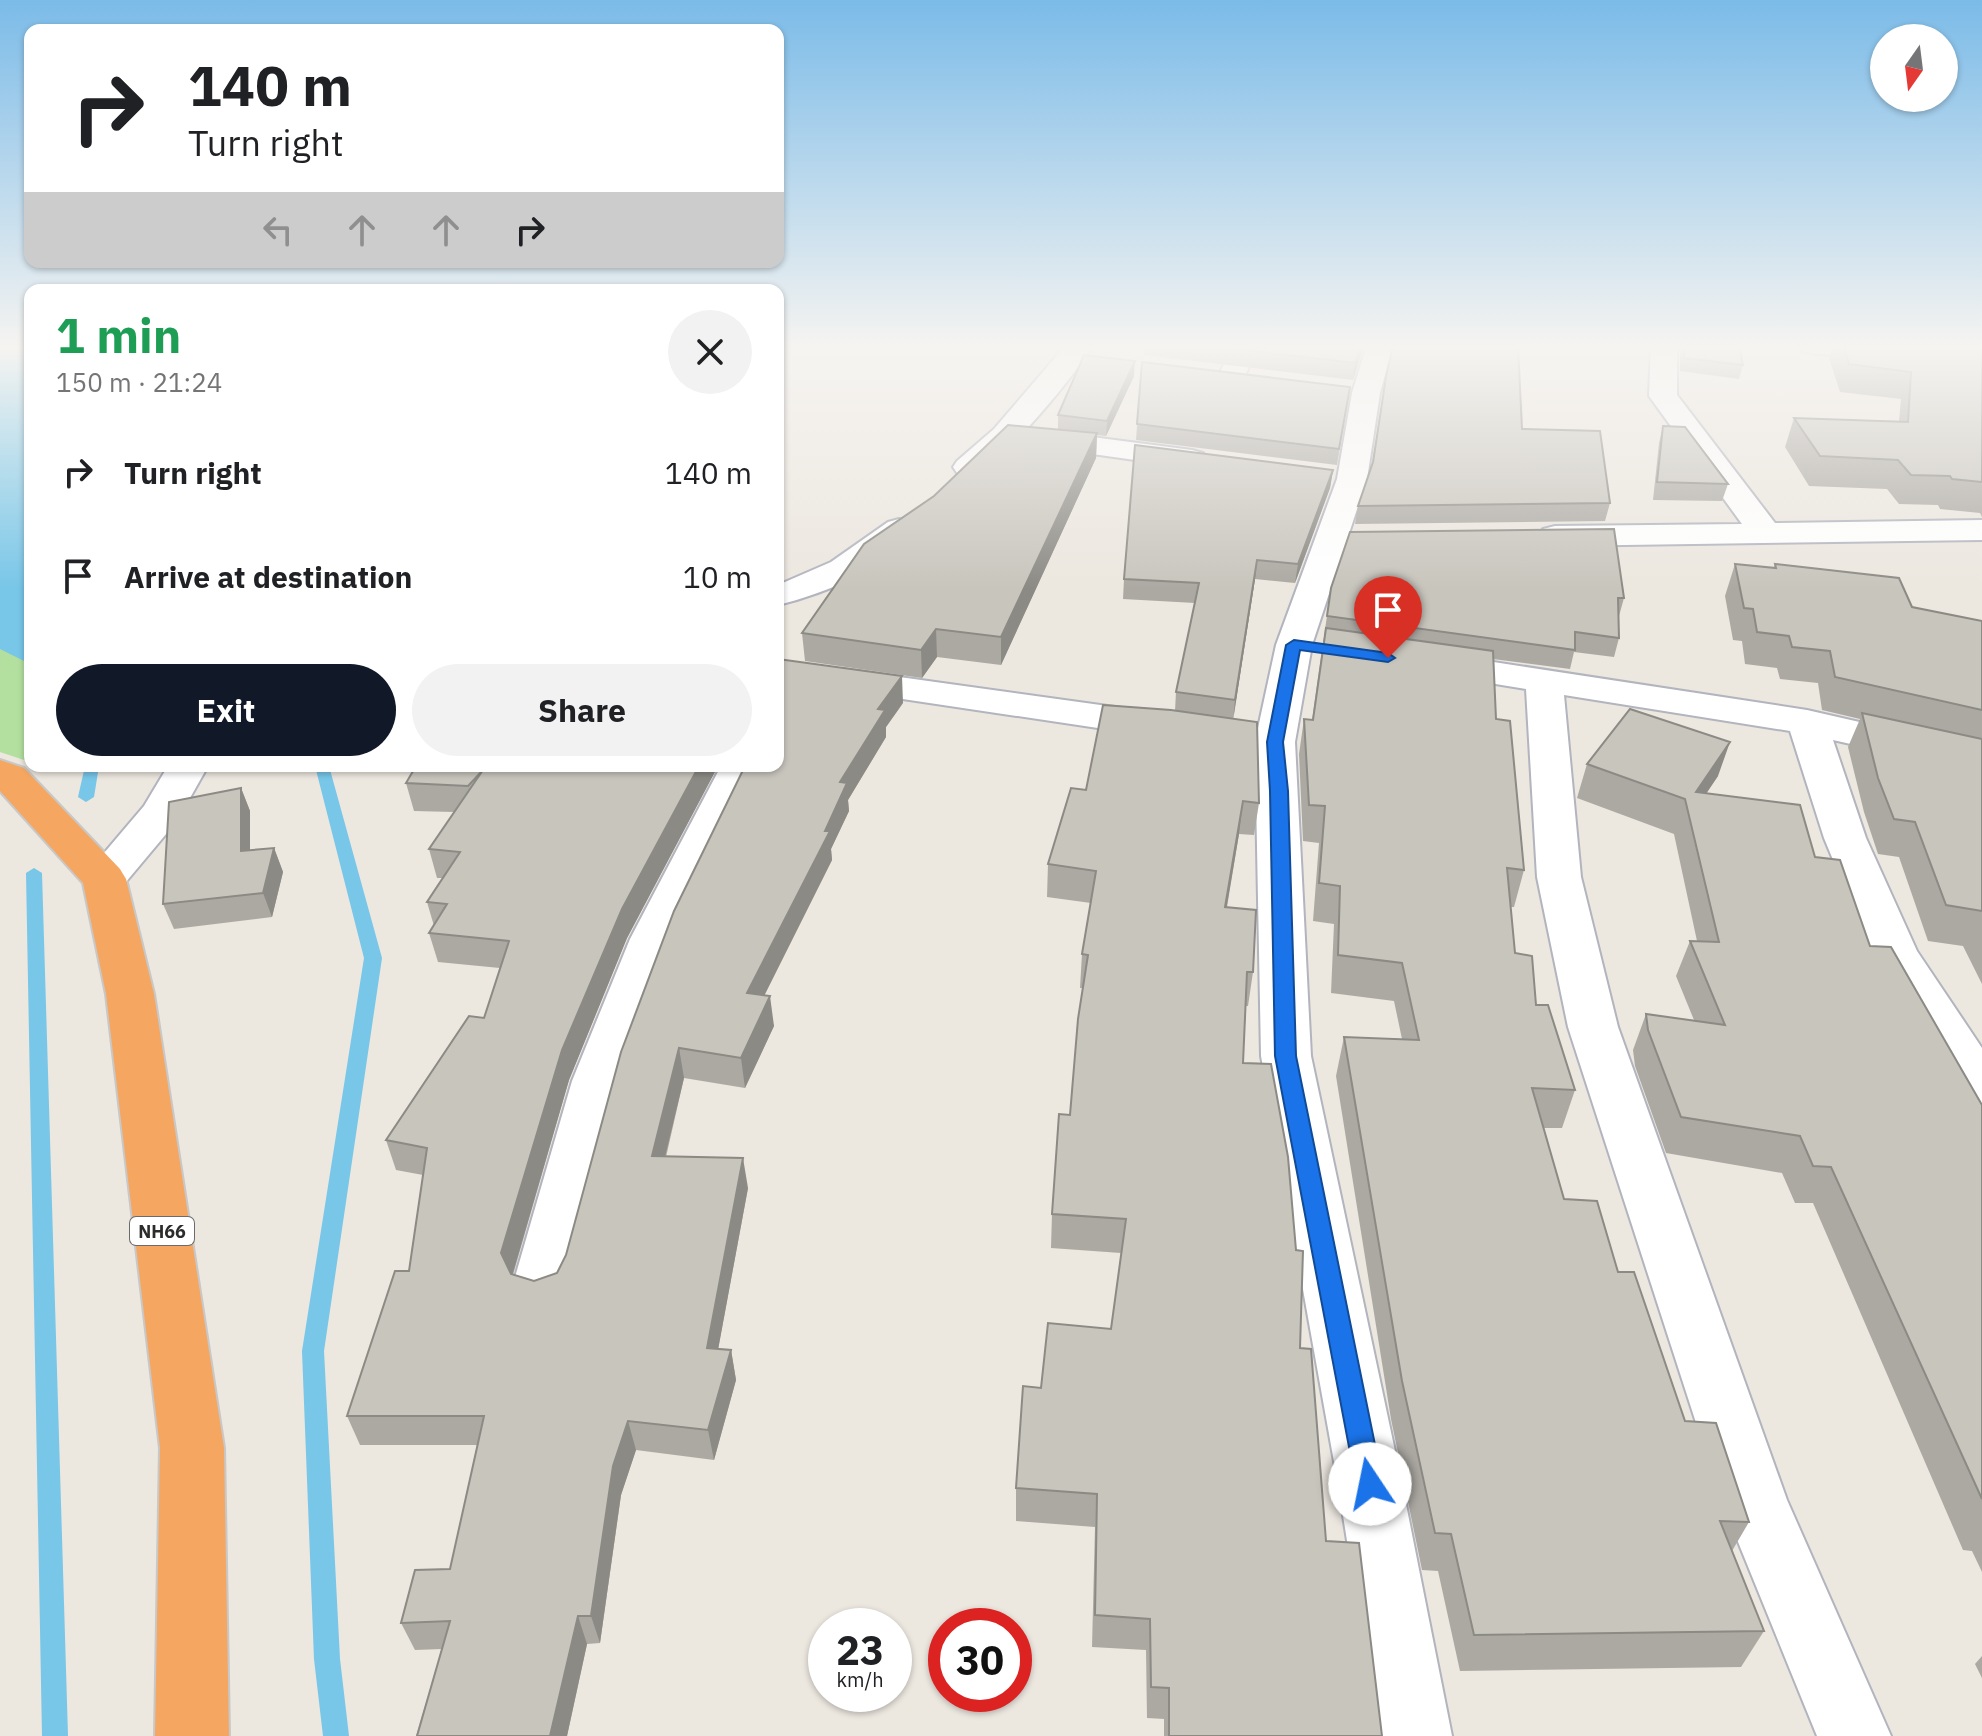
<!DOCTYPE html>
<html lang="en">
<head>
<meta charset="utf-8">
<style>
  body { margin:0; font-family:"IBM Plex Sans",sans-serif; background:#f2f2f2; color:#202124; height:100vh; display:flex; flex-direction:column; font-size:30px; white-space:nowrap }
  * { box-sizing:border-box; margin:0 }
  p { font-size:26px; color:#757577 }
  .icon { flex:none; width:44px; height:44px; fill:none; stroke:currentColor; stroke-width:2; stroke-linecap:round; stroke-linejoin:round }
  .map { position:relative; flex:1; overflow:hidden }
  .side { position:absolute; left:24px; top:284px; width:760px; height:488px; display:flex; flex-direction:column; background:#fff; border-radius:16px; box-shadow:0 2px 6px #0004 }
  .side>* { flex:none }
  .top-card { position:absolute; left:24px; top:24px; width:760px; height:244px; border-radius:16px; box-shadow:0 2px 6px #0004; background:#fff; color:#202124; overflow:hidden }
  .needle { width:52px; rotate:194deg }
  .tools { position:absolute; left:1870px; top:24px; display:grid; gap:16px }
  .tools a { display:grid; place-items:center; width:88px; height:88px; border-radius:50%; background:#fff; box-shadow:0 2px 6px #0004; font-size:40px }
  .speed { position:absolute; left:808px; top:1608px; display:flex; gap:16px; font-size:40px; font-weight:700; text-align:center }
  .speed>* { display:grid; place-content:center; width:104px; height:104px; border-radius:50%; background:#fff; box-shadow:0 2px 6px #0004; line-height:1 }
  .speed small { font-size:20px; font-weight:400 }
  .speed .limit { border:12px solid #d22; background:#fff; color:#111 }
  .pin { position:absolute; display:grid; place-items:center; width:68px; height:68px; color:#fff; margin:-82px -34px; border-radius:50% 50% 50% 0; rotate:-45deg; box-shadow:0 0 8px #0007 }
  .pin .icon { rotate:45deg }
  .me { position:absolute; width:88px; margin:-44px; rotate:349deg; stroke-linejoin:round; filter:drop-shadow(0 0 6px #0008) }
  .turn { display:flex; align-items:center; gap:28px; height:168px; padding:0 32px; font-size:36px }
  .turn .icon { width:104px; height:104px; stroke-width:2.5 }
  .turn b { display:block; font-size:56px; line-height:68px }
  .lanes { display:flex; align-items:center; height:76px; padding:0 32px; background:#0003; justify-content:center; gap:40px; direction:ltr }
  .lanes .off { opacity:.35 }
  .round { display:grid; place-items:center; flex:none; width:84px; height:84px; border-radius:42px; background:#f2f2f2 }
  .overview { display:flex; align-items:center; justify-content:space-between; height:136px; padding:0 32px }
  h1 { font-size:48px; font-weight:800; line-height:60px; color:#1e9e55 }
  .primary-button { display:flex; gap:16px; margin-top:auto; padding:16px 32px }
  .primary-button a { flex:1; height:92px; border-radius:48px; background:#111827; color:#fff; font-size:32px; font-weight:800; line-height:92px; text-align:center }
  .primary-button a+a { background:#f2f2f2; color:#202124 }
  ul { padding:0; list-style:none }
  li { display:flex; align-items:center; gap:24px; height:104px; padding:0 32px }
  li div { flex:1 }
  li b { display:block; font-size:30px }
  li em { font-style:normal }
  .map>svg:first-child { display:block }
  .green { fill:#b3e09f }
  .water { fill:#78c6e8 }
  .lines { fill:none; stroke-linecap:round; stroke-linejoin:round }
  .stream { fill:#78c6e8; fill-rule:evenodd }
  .street-casing { stroke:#b2b4be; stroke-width:4 }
  .highway-casing { stroke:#c8c8c8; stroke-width:4 }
  .street { fill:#fff; fill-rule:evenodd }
  .highway { fill:#f5a761; fill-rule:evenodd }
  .wall { fill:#aca9a3 }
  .shaded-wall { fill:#8c8a84 }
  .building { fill:#c8c5bd; stroke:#8c8a84; stroke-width:2 }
  .route { fill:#1a73e8; stroke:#114b97; stroke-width:2 }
  .labels { text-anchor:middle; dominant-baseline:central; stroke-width:8; stroke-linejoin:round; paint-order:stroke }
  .shield { fill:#fff; stroke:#6b6b6b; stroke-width:2 }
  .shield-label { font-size:18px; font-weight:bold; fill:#2c2c2c }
</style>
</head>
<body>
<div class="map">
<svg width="1982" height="1736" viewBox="0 0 1982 1736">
  <rect width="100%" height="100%" fill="#ece7df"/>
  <path class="green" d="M 0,345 L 30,345 L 30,762 L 0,752 Z"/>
  <path class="water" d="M 0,345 L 30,345 L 30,664 L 0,649 Z"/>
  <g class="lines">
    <path class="stream" d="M 85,766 L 99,766 L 94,797 L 86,802 L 78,797 Z
      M 315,766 L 329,766 L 382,958 L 324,1351 L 340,1659 L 349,1736 L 323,1736 L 314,1659 L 302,1351 L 364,958 Z
      M 34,868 L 42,873 L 68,1736 L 42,1736 L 26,873 Z"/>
    <g class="street-casing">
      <path id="street" d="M 1066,345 L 1092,345 C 1080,371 1000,465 975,474 C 969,477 964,475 957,473 L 953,467 L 957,461 L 994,429 Z
        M 1233,345 L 1259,345 L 1241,384 L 1221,384 L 1217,378 Z
        M 1367,345 L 1393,345 L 1380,393 L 1367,479 L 1312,645 L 1295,742 L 1311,1056 L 1402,1484 L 1452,1736 L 1378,1736 L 1338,1484 L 1261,1056 L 1255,742 L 1276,645 L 1337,479 L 1352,393 Z
        M 1651,345 L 1677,345 L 1677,395 L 1775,523 L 1982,520 L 1982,540 L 1555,546 L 1543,543 L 1539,536 L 1543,529 L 1555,526 L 1742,524 L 1649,396 Z
        M 1798,345 L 1896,345 L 1982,354 L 1982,370 L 1811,353 L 1802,351 Z
        M 1038,430 L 1192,450 L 1203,453 L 1207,459 L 1203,465 L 1192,468 L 1028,445 L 1023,439 L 1028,433 Z
        M 899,519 L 910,522 L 915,529 C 888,569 823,594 778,605 L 778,585 L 831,562 L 888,522 Z
        M 1435,653 L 1807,710 L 1982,750 L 1982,774 L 1833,740 L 1866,838 L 1917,951 L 1982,1048 L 1982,1108 L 1964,1102 L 1872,954 L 1824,838 L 1790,731 L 1564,695 L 1581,877 L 1618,1027 L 1787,1500 L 1891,1736 L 1817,1736 L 1721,1500 L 1568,1027 L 1537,877 L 1526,689 L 1422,672 L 1416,664 L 1422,656 Z
        M 842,669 L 1158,713 L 1172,717 L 1178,725 L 1172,733 L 1158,737 L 829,688 L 823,680 L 829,672 Z
        M 168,766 L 208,766 L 177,821 L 120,889 L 104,893 L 88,889 L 82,879 L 144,806 Z
        M 721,766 L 761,766 L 676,939 L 624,1081 L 571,1284 L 563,1301 L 542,1308 L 521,1301 L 513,1284 L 572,1081 L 630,939 Z"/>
    </g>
    <g class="highway-casing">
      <path id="highway" d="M 0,760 L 24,768 L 120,869 L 126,879 L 154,994 L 224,1448 L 229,1736 L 155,1736 L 160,1448 L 106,994 L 83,883 L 0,791 Z"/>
    </g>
    <use href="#street" class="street"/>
    <use href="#highway" class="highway"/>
  </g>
  <path class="wall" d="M 1145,345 L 1364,345 L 1353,380 L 1144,355 Z
    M 1680,345 L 1739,345 L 1743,365 L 1739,379 L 1680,371 Z
    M 1833,345 L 1982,345 L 1982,517 L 1980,513 L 1940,509 L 1938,505 L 1899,504 L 1887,489 L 1809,486 L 1785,447 L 1794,418 L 1899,421 L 1901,399 L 1840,392 L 1829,358 Z
    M 1142,362 L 1350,387 L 1337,465 L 1136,440 Z
    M 1134,376 L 1106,436 L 1097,435 L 1096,458 L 1001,665 L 937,657 L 922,678 L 805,661 L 802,633 L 1058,430 L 1058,415 Z
    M 1663,426 L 1728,484 L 1722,501 L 1653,500 L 1659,443 Z
    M 1522,429 L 1610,503 L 1605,521 L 1355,524 L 1358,506 L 1372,463 Z
    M 1333,470 L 1330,488 L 1295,583 L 1255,579 L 1233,719 L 1259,803 L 1254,835 L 1239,834 L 1227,907 L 1253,972 L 1248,1006 L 1246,1006 L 1243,1063 L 1300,1348 L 1326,1541 L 1382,1736 L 1164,1736 L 1164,1719 L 1147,1718 L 1146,1650 L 1092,1647 L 1095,1527 L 1016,1521 L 1016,1488 L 1041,1388 L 1111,1329 L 1121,1253 L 1051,1248 L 1052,1214 L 1070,1115 L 1083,988 L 1080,988 L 1082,954 L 1091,903 L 1047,897 L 1048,864 L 1086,790 L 1175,711 L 1176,692 L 1195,603 L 1123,599 L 1124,579 Z
    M 1735,564 L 1774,568 L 1775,564 L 1912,607 L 1982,621 L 1982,984 L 1963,946 L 1928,941 L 1899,857 L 1878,854 L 1864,812 L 1848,747 L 1860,719 L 1822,710 L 1818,683 L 1780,679 L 1777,668 L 1745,664 L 1742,641 L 1733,640 L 1725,596 Z
    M 1331,588 L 1624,598 L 1619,616 L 1619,638 L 1614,657 L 1574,652 L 1570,669 L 1493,659 L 1496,719 L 1524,870 L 1514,907 L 1510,907 L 1515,953 L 1536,1005 L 1575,1090 L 1562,1128 L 1543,1128 L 1564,1199 L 1618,1272 L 1685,1421 L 1749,1522 L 1732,1551 L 1764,1631 L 1741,1667 L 1460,1671 L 1438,1571 L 1422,1570 L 1391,1419 L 1336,1076 L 1344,1037 L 1402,1039 L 1394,1001 L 1331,993 L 1334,924 L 1313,921 L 1319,843 L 1303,841 L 1299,754 L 1304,719 L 1312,720 Z
    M 903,703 L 886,727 L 886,737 L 848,800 L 849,811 L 831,849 L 832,860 L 764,996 L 774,1026 L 745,1088 L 684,1078 L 666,1157 L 748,1188 L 718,1349 L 731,1350 L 736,1380 L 714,1460 L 636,1450 L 621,1495 L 600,1643 L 587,1644 L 567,1736 L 416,1736 L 442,1649 L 415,1650 L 401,1623 L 450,1569 L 477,1445 L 360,1445 L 347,1416 L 409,1271 L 423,1175 L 396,1170 L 386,1140 L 484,1018 L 500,968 L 438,962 L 429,933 L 434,926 L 427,902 L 443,878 L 437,878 L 429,849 L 454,812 L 414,811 L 406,783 L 718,766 L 627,938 L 569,1080 L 513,1275 L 534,1281 L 557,1273 L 566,1255 L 621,1052 Z
    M 1587,764 L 1718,776 L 1706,793 L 1815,857 L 1870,946 L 1982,1105 L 1982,1572 L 1972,1551 L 1963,1550 L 1813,1203 L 1795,1203 L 1782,1173 L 1666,1153 L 1635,1066 L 1633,1050 L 1646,1014 L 1694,1020 L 1676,976 L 1690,941 L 1697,941 L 1674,834 L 1577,798 Z
    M 241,788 L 250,811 L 250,850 L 274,848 L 283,872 L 272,917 L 174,929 L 163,904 Z
    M 1982,1656 L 1982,1678 L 1975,1664 Z"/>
  <path class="shaded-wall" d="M 1361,345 L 1364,345 L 1353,380 L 1355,363 Z
    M 1135,361 L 1134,376 L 1106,436 L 1107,421 Z
    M 1097,433 L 1096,458 L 1001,665 L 1001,637 Z
    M 1333,470 L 1330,488 L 1295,583 L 1298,564 Z
    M 1257,560 L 1255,579 L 1233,721 L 1235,700 Z
    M 936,629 L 937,657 L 922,678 L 921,650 Z
    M 902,676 L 903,703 L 886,727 L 886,737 L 848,800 L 849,811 L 831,849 L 832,860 L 751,1022 L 747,993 L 840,782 L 878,709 Z
    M 1730,742 L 1718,776 L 1690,818 L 1696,792 Z
    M 699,766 L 718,766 L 627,938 L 569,1080 L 510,1283 L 501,1253 L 562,1050 L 622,909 Z
    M 241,788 L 250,811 L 250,875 L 241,851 Z
    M 1243,801 L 1239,834 L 1221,940 L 1225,907 Z
    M 274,848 L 283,872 L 272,917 L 263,893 Z
    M 770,996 L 774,1026 L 745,1088 L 741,1058 Z
    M 679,1048 L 684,1078 L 658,1186 L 652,1156 Z
    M 743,1158 L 748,1188 L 713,1377 L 707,1348 Z
    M 731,1350 L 736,1380 L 714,1460 L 708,1430 Z
    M 628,1421 L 636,1450 L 621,1495 L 600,1643 L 591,1616 L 613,1466 Z
    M 578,1616 L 587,1644 L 567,1736 L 550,1736 Z"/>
  <path class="building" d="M 1203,345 L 1361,345 L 1355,363 Z
    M 1393,345 L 1518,345 L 1522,429 L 1600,431 L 1610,503 L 1358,506 L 1373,462 L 1386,377 Z
    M 1684,345 L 1739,345 L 1743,365 L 1684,358 Z
    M 1843,345 L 1982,345 L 1982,482 L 1952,479 L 1950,476 L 1911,475 L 1898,460 L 1820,456 L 1794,418 L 1908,422 L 1911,372 L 1849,364 Z
    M 1084,355 L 1135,361 L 1107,421 L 1058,415 Z
    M 1142,362 L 1350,387 L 1339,449 L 1137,424 Z
    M 1008,425 L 1097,433 L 1001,637 L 936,629 L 921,650 L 802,633 L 864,544 L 934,496 Z
    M 1663,426 L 1685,427 L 1728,484 L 1657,482 Z
    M 1135,445 L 1333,470 L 1298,564 L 1257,560 L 1235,700 L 1176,692 L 1199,583 L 1124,579 Z
    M 1614,529 L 1624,598 L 1618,598 L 1619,638 L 1575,632 L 1575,650 L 1327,616 L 1331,588 L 1350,532 Z
    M 1735,564 L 1776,568 L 1775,564 L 1899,578 L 1912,607 L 1982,621 L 1982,710 L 1835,677 L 1830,651 L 1792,647 L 1789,636 L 1757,632 L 1753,609 L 1744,608 Z
    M 1326,628 L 1493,651 L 1496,719 L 1510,721 L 1524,870 L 1507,868 L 1515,953 L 1532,956 L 1536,1005 L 1548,1005 L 1575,1090 L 1532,1088 L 1564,1199 L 1597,1201 L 1618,1272 L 1634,1272 L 1685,1421 L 1716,1423 L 1749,1522 L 1720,1521 L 1764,1631 L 1474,1635 L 1451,1534 L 1435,1533 L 1402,1381 L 1344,1037 L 1419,1040 L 1402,963 L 1338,955 L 1340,886 L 1319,883 L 1325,806 L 1309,805 L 1304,719 L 1313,720 Z
    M 778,659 L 902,676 L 878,709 L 885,710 L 840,782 L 847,783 L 825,831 L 830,831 L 747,993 L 770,996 L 741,1058 L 679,1048 L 652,1156 L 743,1158 L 707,1348 L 731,1350 L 708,1430 L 628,1421 L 613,1466 L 591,1616 L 578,1616 L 550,1736 L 417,1736 L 450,1621 L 401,1623 L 415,1570 L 450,1569 L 484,1416 L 347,1416 L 395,1271 L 409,1271 L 427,1148 L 386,1140 L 469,1016 L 484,1018 L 509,941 L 429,933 L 447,904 L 427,902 L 460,852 L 429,849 L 483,770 L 468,786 L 406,783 L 416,766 L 699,766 L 622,909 L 562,1050 L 501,1253 L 511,1274 L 534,1281 L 557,1273 L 566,1255 L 621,1052 L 674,911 L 745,766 L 778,766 Z
    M 1103,705 L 1171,710 L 1257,722 L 1259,803 L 1243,801 L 1225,907 L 1256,910 L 1253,972 L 1247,972 L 1243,1063 L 1271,1064 L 1288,1157 L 1296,1250 L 1303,1251 L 1300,1348 L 1311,1349 L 1326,1541 L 1359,1543 L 1382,1736 L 1169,1736 L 1169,1688 L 1151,1687 L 1150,1619 L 1095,1615 L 1097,1494 L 1016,1488 L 1023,1386 L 1041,1388 L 1048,1323 L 1111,1329 L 1126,1219 L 1052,1214 L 1059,1114 L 1070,1115 L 1078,1019 L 1088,955 L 1082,954 L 1096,871 L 1048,864 L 1071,788 L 1086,790 Z
    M 1630,709 L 1730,742 L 1696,792 L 1800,805 L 1815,857 L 1840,860 L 1870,946 L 1891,947 L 1982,1105 L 1982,1499 L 1831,1167 L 1813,1166 L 1800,1136 L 1681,1117 L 1648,1030 L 1646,1014 L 1725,1025 L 1690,941 L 1719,942 L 1685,799 L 1587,764 Z
    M 1862,713 L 1982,739 L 1982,911 L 1946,905 L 1915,822 L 1894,819 L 1878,778 Z
    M 241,788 L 241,851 L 274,848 L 263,893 L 163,904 L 169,802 Z"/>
  <linearGradient id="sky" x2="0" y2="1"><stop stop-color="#7bbbe8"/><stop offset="0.59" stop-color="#f6f4f1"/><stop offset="1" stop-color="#f6f4f1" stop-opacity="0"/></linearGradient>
  <rect width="1982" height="589" fill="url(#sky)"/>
  <path class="route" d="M 1294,640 L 1388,653 L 1395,658 L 1388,662 L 1300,650 L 1283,742 L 1288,791 L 1296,1056 L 1383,1484 L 1379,1492 L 1370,1496 L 1360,1492 L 1356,1484 L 1275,1056 L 1270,791 L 1267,742 L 1286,645 Z"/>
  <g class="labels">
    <rect class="shield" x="130" y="1217" width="64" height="28" rx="6"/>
    <g class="shield-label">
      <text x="162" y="1231">NH66</text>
    </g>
  </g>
</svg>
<div class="tools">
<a><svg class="needle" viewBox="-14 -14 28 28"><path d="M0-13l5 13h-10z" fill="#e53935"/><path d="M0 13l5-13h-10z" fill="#757577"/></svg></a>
</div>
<div class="speed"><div>23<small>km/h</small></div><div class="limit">30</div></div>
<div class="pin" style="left:1388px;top:658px;background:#d93025"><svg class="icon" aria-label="arrive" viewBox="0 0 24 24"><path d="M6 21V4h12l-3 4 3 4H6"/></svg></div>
<svg class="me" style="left:1370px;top:1484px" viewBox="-20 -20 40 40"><circle r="19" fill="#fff"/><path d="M0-13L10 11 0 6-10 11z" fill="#1a73e8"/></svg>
<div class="top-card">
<div class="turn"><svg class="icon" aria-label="right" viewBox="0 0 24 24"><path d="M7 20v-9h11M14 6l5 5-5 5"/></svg><div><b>140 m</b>Turn right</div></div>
<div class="lanes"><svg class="icon off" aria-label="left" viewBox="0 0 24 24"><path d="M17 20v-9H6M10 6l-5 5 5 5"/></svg><svg class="icon off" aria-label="ahead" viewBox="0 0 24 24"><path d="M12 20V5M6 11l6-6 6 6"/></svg><svg class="icon off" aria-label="ahead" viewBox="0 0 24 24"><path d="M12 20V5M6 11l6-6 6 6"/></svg><svg class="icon" aria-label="right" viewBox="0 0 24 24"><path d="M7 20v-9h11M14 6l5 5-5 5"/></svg></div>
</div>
<section class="side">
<div class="overview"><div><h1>1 min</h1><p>150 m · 21:24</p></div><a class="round"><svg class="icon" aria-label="close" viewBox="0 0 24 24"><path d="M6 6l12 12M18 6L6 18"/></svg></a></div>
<ul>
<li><svg class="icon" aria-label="right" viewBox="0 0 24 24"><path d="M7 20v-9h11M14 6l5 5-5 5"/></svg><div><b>Turn right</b></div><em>140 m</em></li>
<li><svg class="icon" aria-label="arrive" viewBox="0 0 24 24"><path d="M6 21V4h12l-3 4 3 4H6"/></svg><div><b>Arrive at destination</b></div><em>10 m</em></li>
</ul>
<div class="primary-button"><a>Exit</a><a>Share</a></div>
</section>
</div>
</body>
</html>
